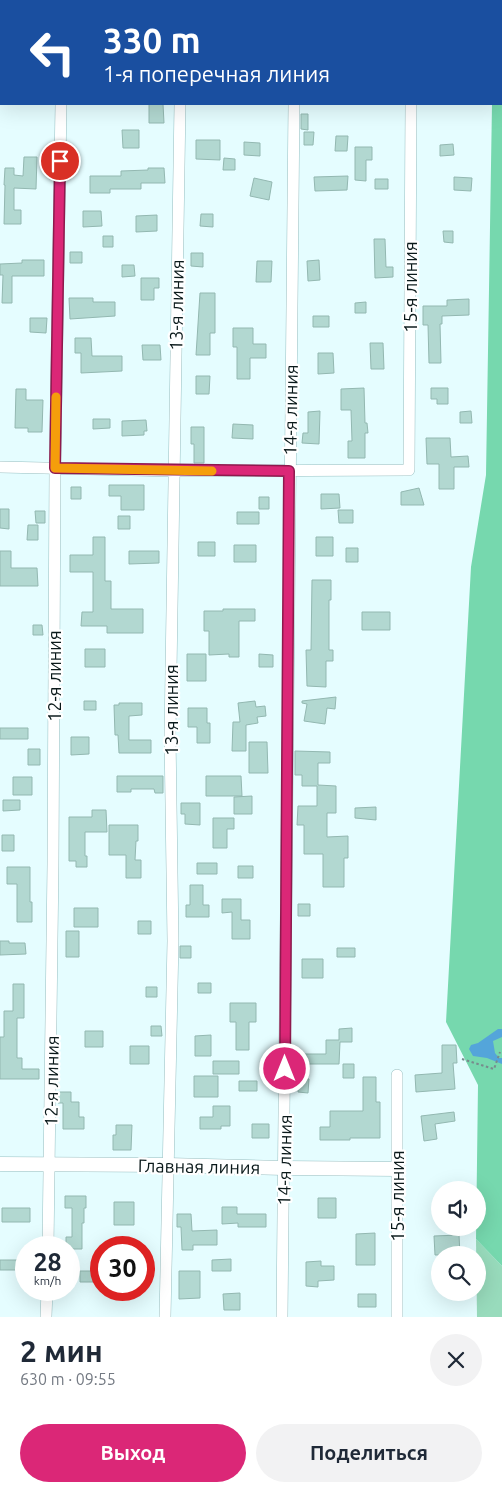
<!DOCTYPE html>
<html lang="ru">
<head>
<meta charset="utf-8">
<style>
  body { margin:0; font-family:Ubuntu,sans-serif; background:#f2f2f3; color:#1f2937; height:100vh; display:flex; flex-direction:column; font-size:19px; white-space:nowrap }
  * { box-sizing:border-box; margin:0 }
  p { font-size:16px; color:#747a83 }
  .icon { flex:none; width:28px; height:28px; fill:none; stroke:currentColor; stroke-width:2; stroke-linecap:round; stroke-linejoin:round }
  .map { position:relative; height:1317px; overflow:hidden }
  .drawer { display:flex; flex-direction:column; background:#fff; flex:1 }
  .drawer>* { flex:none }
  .top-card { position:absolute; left:0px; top:0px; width:502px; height:105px; box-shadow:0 5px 20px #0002; background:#1a4fa0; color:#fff; overflow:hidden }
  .tools { position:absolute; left:431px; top:1181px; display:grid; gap:10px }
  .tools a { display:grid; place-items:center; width:55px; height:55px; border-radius:50%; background:#fff; box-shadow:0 5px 20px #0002; font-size:25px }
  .speed { position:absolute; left:15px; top:1236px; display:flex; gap:10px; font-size:25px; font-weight:700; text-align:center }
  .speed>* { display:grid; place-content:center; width:65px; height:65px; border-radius:50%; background:#fff; box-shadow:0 5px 20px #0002; line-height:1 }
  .speed small { font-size:12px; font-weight:400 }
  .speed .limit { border:8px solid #d22; background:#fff; color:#111 }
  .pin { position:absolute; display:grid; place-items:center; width:42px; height:42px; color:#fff; margin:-21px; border:2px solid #fff; border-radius:50%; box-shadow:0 1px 5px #0007 }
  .me { position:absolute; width:55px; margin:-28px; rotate:0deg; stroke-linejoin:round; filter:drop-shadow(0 0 4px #0008) }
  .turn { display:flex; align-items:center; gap:18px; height:105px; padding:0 20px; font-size:22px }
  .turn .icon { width:65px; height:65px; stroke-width:2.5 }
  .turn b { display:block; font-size:35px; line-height:42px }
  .round { display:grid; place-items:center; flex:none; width:52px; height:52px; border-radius:26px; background:#f2f2f3 }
  .head { display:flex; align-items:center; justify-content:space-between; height:85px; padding:0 20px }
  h1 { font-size:30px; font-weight:700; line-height:38px }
  .cta { display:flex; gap:10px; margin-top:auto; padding:10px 20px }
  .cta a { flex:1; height:58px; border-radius:30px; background:#db2777; color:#fff; font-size:20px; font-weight:700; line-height:58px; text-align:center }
  .cta a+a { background:#f2f2f3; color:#1f2937 }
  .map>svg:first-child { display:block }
  .green { fill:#98dbbc }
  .forest { fill:#76d8ae }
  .water { fill:#54a5da }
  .building { fill:#b2d8d1; stroke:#93b8b1 }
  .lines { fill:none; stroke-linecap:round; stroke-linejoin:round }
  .minor-casing { stroke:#98bfc1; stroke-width:12 }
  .tertiary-casing { stroke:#98bfc1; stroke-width:15 }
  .path { stroke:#788b8d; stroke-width:2; stroke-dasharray:2.5 2.5; stroke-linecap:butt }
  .minor { stroke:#fff; stroke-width:11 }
  .tertiary { stroke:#fff; stroke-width:14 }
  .route-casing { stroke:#8e194d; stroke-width:12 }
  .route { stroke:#db2777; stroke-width:9 }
  .slow { stroke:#f59e0b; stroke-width:9 }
  .labels { text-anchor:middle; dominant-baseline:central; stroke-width:4.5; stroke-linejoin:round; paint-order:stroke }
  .street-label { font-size:18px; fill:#0a191a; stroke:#fff }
</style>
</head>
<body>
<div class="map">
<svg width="502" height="1317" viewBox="0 0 502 1317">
  <rect width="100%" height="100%" fill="#e5fdff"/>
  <path class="green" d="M 476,1239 L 502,1266 L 502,1317 L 477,1317 Z"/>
  <path class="forest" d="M 493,0 L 502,0 L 502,1266 L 476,1239 L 478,1085 L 446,1022 L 471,567 L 486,475 L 492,104 L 501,104 L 501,1 Z"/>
  <path class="water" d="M 498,1029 L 502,1029 L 502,1037 L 493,1041 L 495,1053 L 499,1058 L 502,1058 L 502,1064 L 487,1058 L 473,1056 L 469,1049 L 471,1045 L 478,1043 Z"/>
  <path class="building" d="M 149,104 L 163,104 L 164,123 L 149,123 Z
    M 301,114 L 308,114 L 308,130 L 301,129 Z
    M 122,130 L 139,130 L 139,148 L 123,148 Z
    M 304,132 L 314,132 L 313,145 L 304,145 Z
    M 336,136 L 348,136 L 347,151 L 335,151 Z
    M 196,140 L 220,140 L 220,160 L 196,159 Z
    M 244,142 L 260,143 L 260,156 L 244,155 Z
    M 453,144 L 454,155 L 440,156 L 440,145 Z
    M 355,147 L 372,147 L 372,160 L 366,160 L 366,181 L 355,180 Z
    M 24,157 L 37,157 L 36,189 L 14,188 L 14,210 L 21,210 L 21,224 L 4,224 L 5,185 L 4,185 L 5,168 L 14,168 L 14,175 L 23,176 Z
    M 224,158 L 235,159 L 235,170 L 223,170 Z
    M 148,168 L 164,168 L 165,183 L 141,183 L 141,189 L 110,189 L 110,193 L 90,193 L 90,176 L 121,176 L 121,171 L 148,170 Z
    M 348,176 L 347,190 L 315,191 L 314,177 Z
    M 454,177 L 472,178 L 471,191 L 454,190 Z
    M 254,178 L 272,182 L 269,200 L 250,196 Z
    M 375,179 L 388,179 L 388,189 L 375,189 Z
    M 83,211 L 101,211 L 102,226 L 83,227 Z
    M 201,214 L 213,214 L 213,227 L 200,226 Z
    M 157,215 L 157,231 L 136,232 L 136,216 Z
    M 443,231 L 453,231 L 453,243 L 444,242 Z
    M 103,236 L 113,236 L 113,247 L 103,247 Z
    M 374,239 L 385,239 L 386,267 L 393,267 L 393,277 L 375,278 Z
    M 70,252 L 82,252 L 82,263 L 70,263 Z
    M 191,253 L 203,253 L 203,267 L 191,266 Z
    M 22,260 L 44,260 L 44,276 L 12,276 L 12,303 L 2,303 L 3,275 L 0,275 L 0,264 L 22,263 Z
    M 319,260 L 320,280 L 308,281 L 307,261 Z
    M 257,261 L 272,261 L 271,282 L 256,282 Z
    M 122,265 L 134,265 L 135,276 L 122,277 Z
    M 141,278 L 159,278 L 159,288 L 154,288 L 154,300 L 141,300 Z
    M 200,293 L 215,293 L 215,333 L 210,333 L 210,355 L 196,355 Z
    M 69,298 L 93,298 L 93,302 L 115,302 L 115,316 L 70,319 Z
    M 469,299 L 469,315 L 442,316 L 442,324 L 440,324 L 441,363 L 429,363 L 428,325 L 423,325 L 423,306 L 447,306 L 447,300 Z
    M 366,302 L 366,313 L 355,313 L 355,303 Z
    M 313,316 L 329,316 L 329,327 L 313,327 Z
    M 30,318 L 47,318 L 46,333 L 30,332 Z
    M 233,328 L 253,328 L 253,344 L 266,344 L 266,358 L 250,358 L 250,379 L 237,379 L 237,347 L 233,347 Z
    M 75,338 L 91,338 L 92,356 L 122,356 L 122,371 L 81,373 L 81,353 L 75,353 Z
    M 370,343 L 383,343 L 384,369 L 371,369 Z
    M 142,345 L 160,345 L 161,360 L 143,360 Z
    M 318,353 L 333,353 L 334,373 L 318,374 Z
    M 196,376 L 210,376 L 209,394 L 196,394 Z
    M 364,388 L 365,423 L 367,423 L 368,433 L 365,433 L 365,458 L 348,458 L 348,441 L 352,441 L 351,410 L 341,410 L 341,389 Z
    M 431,388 L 448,388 L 448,404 L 437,404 L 437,399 L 431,399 Z
    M 16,389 L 26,389 L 26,400 L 43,400 L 42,432 L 28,432 L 28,428 L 15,428 Z
    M 320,411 L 319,444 L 302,443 L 303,433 L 308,433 L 308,412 Z
    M 471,411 L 472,423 L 460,423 L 460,412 Z
    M 93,419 L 110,419 L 110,428 L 93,429 Z
    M 146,420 L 147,431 L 144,431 L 144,435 L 122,436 L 122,421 Z
    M 233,424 L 253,425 L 253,439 L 232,438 Z
    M 191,427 L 204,427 L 204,463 L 194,463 L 194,444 L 191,444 Z
    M 426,438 L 450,438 L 451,457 L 468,456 L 469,467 L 454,467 L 454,489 L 439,489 L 439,464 L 427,464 Z
    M 109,485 L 144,485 L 144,510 L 121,510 L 121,496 L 109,496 Z
    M 71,487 L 81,487 L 81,499 L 71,499 Z
    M 419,488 L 424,505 L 401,505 L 401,492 Z
    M 321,494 L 339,494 L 340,508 L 321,509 Z
    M 259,497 L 269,497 L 269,509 L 259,509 Z
    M 0,509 L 9,509 L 9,529 L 0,528 Z
    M 338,510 L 353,510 L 353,523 L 339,523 Z
    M 35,511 L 45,511 L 45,523 L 36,523 Z
    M 237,512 L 259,512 L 259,524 L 237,524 Z
    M 118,516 L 130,516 L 130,529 L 118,529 Z
    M 28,525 L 38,525 L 38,540 L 27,540 Z
    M 93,537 L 105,537 L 105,581 L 111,581 L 111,609 L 143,609 L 143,633 L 107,633 L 107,626 L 81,626 L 82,612 L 93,612 L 93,572 L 70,572 L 70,555 L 93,555 Z
    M 316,537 L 333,537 L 333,556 L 316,556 Z
    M 198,542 L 215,542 L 215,556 L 198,556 Z
    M 234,545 L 256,545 L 256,562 L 234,562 Z
    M 346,548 L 358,548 L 358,562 L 346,562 Z
    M 0,551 L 11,551 L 11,568 L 37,568 L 38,586 L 0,586 Z
    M 129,551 L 159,551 L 159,563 L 129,564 Z
    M 312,580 L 331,580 L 331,600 L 329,600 L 329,650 L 333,650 L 333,661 L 326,661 L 326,687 L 307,686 L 306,650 L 311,650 Z
    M 223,609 L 255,609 L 255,621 L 239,621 L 239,657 L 229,657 L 229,654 L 209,655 L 209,631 L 204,631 L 204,611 L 223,611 Z
    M 362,612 L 390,612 L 390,630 L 362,630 Z
    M 33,625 L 42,625 L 43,635 L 33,635 Z
    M 85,649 L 105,649 L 105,667 L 85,667 Z
    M 187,654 L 206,654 L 206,681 L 187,681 Z
    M 259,654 L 273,655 L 273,667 L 259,667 Z
    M 336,697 L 335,709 L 327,708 L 325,724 L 304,721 L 307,704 L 302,703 L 302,701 Z
    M 84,701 L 96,701 L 96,710 L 84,710 Z
    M 255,701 L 256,707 L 265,706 L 266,716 L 257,717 L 258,723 L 246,725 L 246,751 L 232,751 L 233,722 L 240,722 L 238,703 Z
    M 119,703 L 142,703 L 142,715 L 129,716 L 129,740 L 151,740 L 151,753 L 119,753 L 118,735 L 115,735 L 114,705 L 119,705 Z
    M 188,708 L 207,708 L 207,723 L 210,723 L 210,743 L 197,743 L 197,727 L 188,727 Z
    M 0,728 L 28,728 L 28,739 L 0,739 Z
    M 71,737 L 89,737 L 89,754 L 71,755 Z
    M 249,742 L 267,742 L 268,773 L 249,773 Z
    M 28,749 L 40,749 L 40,765 L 28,765 Z
    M 295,751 L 330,752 L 330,763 L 318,763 L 318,785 L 336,786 L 336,813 L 327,813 L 327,837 L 348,836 L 348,858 L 344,858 L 344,887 L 323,887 L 323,854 L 304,854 L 304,825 L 297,825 L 298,806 L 317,806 L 317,786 L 302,786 L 302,775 L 295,775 Z
    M 117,776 L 163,776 L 163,793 L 155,793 L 154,789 L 131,789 L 131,792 L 117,792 Z
    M 206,776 L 241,776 L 242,796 L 206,796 Z
    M 13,777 L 32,777 L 32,795 L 13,795 Z
    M 252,796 L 252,814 L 234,814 L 234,797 Z
    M 3,800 L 20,800 L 20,810 L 3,811 Z
    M 181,803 L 200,803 L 200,825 L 185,824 L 185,814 L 181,814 Z
    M 376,807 L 376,820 L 355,818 L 355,808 Z
    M 92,810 L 106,810 L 107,832 L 85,832 L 85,856 L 87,856 L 87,867 L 76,867 L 76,861 L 69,861 L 69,817 L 92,817 Z
    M 213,818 L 234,818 L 234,829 L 227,829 L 227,848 L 213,848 Z
    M 109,825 L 138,825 L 138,841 L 136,841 L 135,860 L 141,860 L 141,878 L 126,878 L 126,855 L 109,855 Z
    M 2,835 L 14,835 L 14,851 L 2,851 Z
    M 197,863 L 217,863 L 217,874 L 197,874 Z
    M 238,866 L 253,866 L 253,878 L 238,878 Z
    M 7,867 L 30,867 L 30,902 L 32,902 L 32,922 L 17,922 L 17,884 L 7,884 Z
    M 190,885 L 203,885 L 203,905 L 209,905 L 209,917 L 186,917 L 186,905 L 190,905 Z
    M 222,899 L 241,899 L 241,920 L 250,920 L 250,939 L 232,939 L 232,912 L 222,913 Z
    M 298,904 L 310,904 L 310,916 L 298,916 Z
    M 74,908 L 98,908 L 98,927 L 74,927 Z
    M 138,921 L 151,921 L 151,934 L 138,934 Z
    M 66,931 L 79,931 L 79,957 L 66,957 Z
    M 0,941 L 9,941 L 9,943 L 25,943 L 26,954 L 0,955 Z
    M 180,946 L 191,946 L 191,958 L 180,958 Z
    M 337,948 L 355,948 L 355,957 L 337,957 Z
    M 302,959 L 323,959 L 323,978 L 302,978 Z
    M 198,983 L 211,983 L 211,993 L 198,993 Z
    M 13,984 L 24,984 L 24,1018 L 17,1018 L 17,1058 L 22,1058 L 22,1069 L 39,1069 L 39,1079 L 0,1079 L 0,1037 L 4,1037 L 4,1011 L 13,1011 Z
    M 146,987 L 157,987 L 157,997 L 146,997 Z
    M 230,1003 L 256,1003 L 256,1022 L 249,1022 L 249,1050 L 236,1050 L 236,1022 L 230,1022 Z
    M 151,1026 L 161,1026 L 162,1036 L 151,1036 Z
    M 352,1028 L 352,1042 L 340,1042 L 339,1064 L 302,1064 L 302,1054 L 326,1054 L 326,1040 L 339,1040 L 339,1029 Z
    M 85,1031 L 103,1031 L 103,1047 L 85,1047 Z
    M 211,1035 L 211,1056 L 195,1056 L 195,1036 Z
    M 442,1045 L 456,1045 L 457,1063 L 453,1063 L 455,1089 L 416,1092 L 415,1075 L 442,1073 Z
    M 130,1046 L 149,1046 L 149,1064 L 130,1064 Z
    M 213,1061 L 239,1061 L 239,1074 L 213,1074 Z
    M 343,1064 L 354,1064 L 354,1078 L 343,1078 Z
    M 194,1076 L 218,1076 L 218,1097 L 194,1097 Z
    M 363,1077 L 376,1077 L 376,1102 L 380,1102 L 380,1138 L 350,1138 L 350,1140 L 320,1140 L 320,1127 L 330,1127 L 330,1111 L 363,1111 Z
    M 299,1078 L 309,1079 L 308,1093 L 298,1092 Z
    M 239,1081 L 257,1081 L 257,1091 L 239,1091 Z
    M 58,1092 L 71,1092 L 71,1102 L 79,1102 L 79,1117 L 84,1117 L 84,1129 L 63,1129 L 63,1103 L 58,1103 Z
    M 213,1106 L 230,1106 L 230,1126 L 221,1126 L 221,1129 L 200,1129 L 200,1117 L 213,1117 Z
    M 454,1112 L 455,1121 L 435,1124 L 437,1139 L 424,1141 L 421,1116 Z
    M 252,1124 L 269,1124 L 269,1138 L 252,1138 Z
    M 116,1125 L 132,1125 L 131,1150 L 113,1150 L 113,1135 L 116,1135 Z
    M 65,1196 L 86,1196 L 86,1208 L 84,1208 L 84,1223 L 82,1223 L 82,1249 L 69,1249 L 69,1248 L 66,1248 L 66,1237 L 72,1237 L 72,1208 L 65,1208 Z
    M 318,1198 L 336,1198 L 336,1218 L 318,1218 Z
    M 114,1202 L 134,1202 L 134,1225 L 114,1225 Z
    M 222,1207 L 237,1207 L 237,1214 L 266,1214 L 266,1227 L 238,1227 L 238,1223 L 222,1224 Z
    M 2,1208 L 30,1208 L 30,1222 L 2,1222 Z
    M 177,1214 L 191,1214 L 192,1231 L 217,1230 L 217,1245 L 193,1245 L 193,1250 L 182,1250 L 181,1227 L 177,1227 Z
    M 375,1233 L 375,1265 L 356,1265 L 356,1234 Z
    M 459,1235 L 460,1255 L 435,1255 L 434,1236 Z
    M 231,1259 L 231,1271 L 212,1271 L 212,1260 Z
    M 0,1260 L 26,1260 L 26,1270 L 0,1270 Z
    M 321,1261 L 321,1266 L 334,1266 L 334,1280 L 318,1281 L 318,1287 L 306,1286 L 306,1262 Z
    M 80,1271 L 93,1271 L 93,1282 L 80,1282 Z
    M 179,1271 L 200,1271 L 200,1298 L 179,1299 Z
    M 240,1293 L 240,1310 L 224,1310 L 223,1294 Z
    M 358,1294 L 376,1294 L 376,1307 L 358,1307 Z"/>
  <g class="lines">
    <g class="minor-casing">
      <path id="minor" d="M 63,1 L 63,0
        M 182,1 L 182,0
        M 295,1 L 295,0
        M 412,1 L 412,0
        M 0,467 L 174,471 L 409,470 L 411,104
        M 48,1248 L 53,864 L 55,468 L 61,104
        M 46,1317 L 47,1290
        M 165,1317 L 173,941 L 170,735 L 180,104
        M 282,1317 L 294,104
        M 397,1317 L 397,1075"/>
    </g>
    <g class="tertiary-casing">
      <path id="tertiary" d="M 0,1164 L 168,1165 L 284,1168 L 398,1169"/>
    </g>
    <path class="path" d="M 462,1059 L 494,1069 L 500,1052"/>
    <use href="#minor" class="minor"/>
    <use href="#tertiary" class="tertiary"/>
  </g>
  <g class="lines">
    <g class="route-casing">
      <path id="route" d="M 60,161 L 55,468 L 289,471 L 285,1069"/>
    </g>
    <use href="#route" class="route"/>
    <path class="slow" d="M 56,397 L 55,468 L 212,471"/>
  </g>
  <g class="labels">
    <g class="street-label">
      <text transform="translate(410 287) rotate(-90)">15-я линия</text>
      <text transform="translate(176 305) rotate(-89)">13-я линия</text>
      <text transform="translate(290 410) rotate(-89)">14-я линия</text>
      <text transform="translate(54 676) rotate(-90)">12-я линия</text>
      <text transform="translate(171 710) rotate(-90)">13-я линия</text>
      <text transform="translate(51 1081) rotate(-89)">12-я линия</text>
      <text transform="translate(284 1160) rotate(-89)">14-я линия</text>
      <text transform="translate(199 1166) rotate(1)">Главная линия</text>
      <text transform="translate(397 1196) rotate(-90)">15-я линия</text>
    </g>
  </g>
</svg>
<div class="tools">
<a><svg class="icon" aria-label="sound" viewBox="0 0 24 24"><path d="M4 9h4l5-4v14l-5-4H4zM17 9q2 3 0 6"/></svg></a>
<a><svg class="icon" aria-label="search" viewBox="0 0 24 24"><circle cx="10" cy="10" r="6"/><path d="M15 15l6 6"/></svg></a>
</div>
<div class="speed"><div>28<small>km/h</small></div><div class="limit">30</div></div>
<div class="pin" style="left:60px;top:161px;background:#d93025"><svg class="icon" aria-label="arrive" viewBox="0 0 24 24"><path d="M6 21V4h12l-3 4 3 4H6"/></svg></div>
<svg class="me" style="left:285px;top:1069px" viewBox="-20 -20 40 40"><circle r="17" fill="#db2777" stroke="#fff" stroke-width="3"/><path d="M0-11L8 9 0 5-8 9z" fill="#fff"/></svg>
<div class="top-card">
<div class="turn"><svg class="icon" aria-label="left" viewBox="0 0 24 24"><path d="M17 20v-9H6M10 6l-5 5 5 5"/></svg><div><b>330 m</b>1-я поперечная линия</div></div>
</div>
</div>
<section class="drawer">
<div class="head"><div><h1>2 мин</h1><p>630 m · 09:55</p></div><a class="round"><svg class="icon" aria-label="close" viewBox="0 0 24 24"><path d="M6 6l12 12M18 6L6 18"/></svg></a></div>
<div class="cta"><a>Выход</a><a>Поделиться</a></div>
</section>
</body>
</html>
